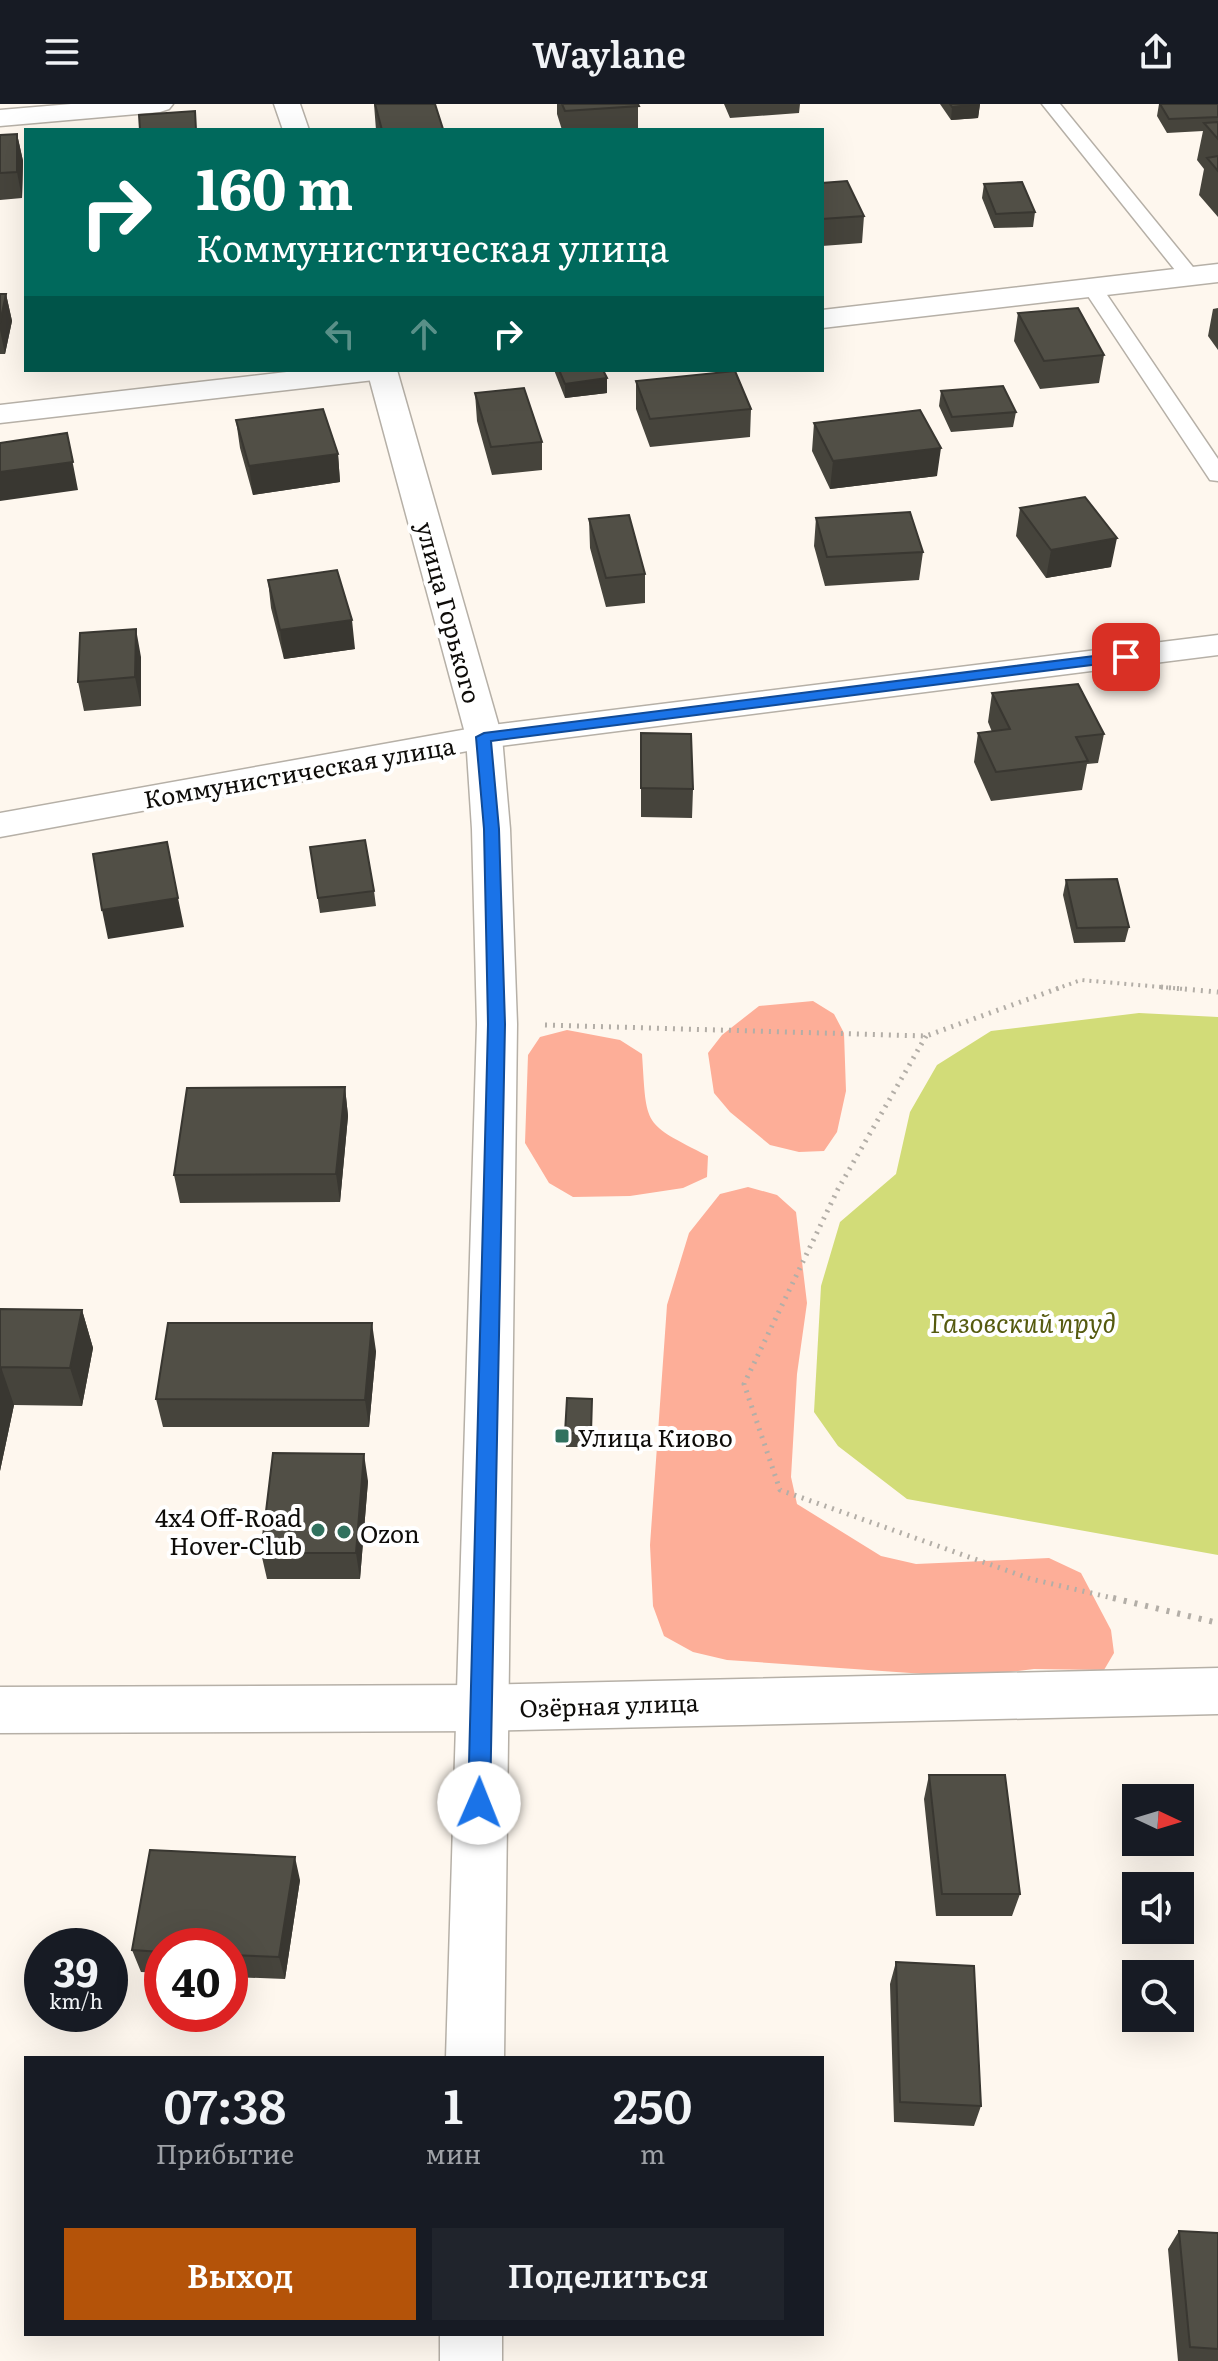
<!DOCTYPE html>
<html lang="ru">
<head>
<meta charset="utf-8">
<style>
  body { margin:0; font-family:Literata,serif; background:#20242c; color:#f1f3f6; height:100vh; display:flex; flex-direction:column; font-size:30px; white-space:nowrap }
  * { box-sizing:border-box; margin:0 }
  p { font-size:26px; color:#9ea1a6 }
  .icon { flex:none; width:44px; height:44px; fill:none; stroke:currentColor; stroke-width:2; stroke-linecap:round; stroke-linejoin:round }
  .map { position:relative; flex:1; overflow:hidden }
  .panel { position:absolute; left:24px; top:1952px; width:800px; height:280px; display:flex; flex-direction:column; background:#171b24; border-radius:0px; box-shadow:0 8px 32px #0002 }
  .panel>* { flex:none }
  .banner { position:absolute; left:24px; top:24px; width:800px; height:244px; border-radius:0px; box-shadow:0 8px 32px #0002; background:#00695c; color:#fff; overflow:hidden }
  .needle { width:52px; rotate:94deg }
  .fabs { position:absolute; left:1122px; top:1680px; display:grid; gap:16px }
  .fabs a { display:grid; place-items:center; width:72px; height:72px; border-radius:0px; background:#171b24; box-shadow:0 8px 32px #0002; font-size:40px }
  .speed { position:absolute; left:24px; top:1824px; display:flex; gap:16px; font-size:40px; font-weight:700; text-align:center }
  .speed>* { display:grid; place-content:center; width:104px; height:104px; border-radius:50%; background:#171b24; box-shadow:0 8px 32px #0002; line-height:1 }
  .speed small { font-size:20px; font-weight:400 }
  .speed .limit { border:12px solid #d22; background:#fff; color:#111 }
  .pin { position:absolute; display:grid; place-items:center; width:68px; height:68px; color:#fff; margin:-34px; border-radius:16px; box-shadow:0 4px 12px #0006 }
  .me { position:absolute; width:88px; margin:-44px; rotate:1deg; stroke-linejoin:round; filter:drop-shadow(0 0 6px #0008) }
  .turn { display:flex; align-items:center; gap:28px; height:168px; padding:0 40px; font-size:36px }
  .turn .icon { width:104px; height:104px; stroke-width:2.5 }
  .turn b { display:block; font-size:56px; line-height:68px }
  .lanes { display:flex; align-items:center; height:76px; padding:0 40px; background:#0003; justify-content:center; gap:40px; direction:ltr }
  .lanes .off { opacity:.35 }
  .eta { display:flex; justify-content:space-evenly; align-items:center; height:136px; text-align:center }
  .eta b { font-size:48px; font-weight:600; line-height:56px }
  .action { display:flex; gap:16px; margin-top:auto; padding:16px 40px }
  .action a { flex:1; height:92px; border-radius:0px; background:#b45309; color:#fff; font-size:32px; font-weight:600; line-height:92px; text-align:center }
  .action a+a { background:#20242c; color:#f1f3f6 }
  header { display:flex; justify-content:space-between; align-items:center; height:104px; padding:0 40px; background:#171b24; font-size:36px; font-weight:600 }
  .map>svg:first-child { display:block }
  .green { fill:#fdae98 }
  .water { fill:#d2dc78 }
  .lines { fill:none; stroke-linecap:round; stroke-linejoin:round }
  .lane-casing { stroke:#b6b0a7; stroke-width:3 }
  .street-casing { stroke:#b6b0a7; stroke-width:3 }
  .secondary-casing { stroke:#b6b0a7; stroke-width:3 }
  .path-far2 { stroke:#b3aea7; stroke-width:4; stroke-dasharray:2 5; stroke-linecap:butt }
  .path-far1 { stroke:#b3aea7; stroke-width:5; stroke-dasharray:2 6; stroke-linecap:butt }
  .path { stroke:#b3aea7; stroke-width:6; stroke-dasharray:3 8; stroke-linecap:butt }
  .lane { fill:#fff; fill-rule:evenodd }
  .street { fill:#fff; fill-rule:evenodd }
  .secondary { fill:#fff; fill-rule:evenodd }
  .wall { fill:#46443c }
  .shaded-wall { fill:#393731 }
  .building { fill:#514f46; stroke:#393731; stroke-width:2 }
  .route { fill:#1a73e8; stroke:#114b97; stroke-width:2 }
  .poi-dot { fill:#31715e; stroke:#fff; stroke-width:3 }
  .labels { text-anchor:middle; dominant-baseline:central; stroke-width:8; stroke-linejoin:round; paint-order:stroke }
  .street-label { font-size:24px; fill:#0e0c09; stroke:#fff }
  .poi-label { font-size:24px; fill:#0e0c09; stroke:#fff; text-anchor:start }
  .water-label { font-size:26px; font-style:italic; fill:#555a0f; stroke:#fff }
</style>
</head>
<body>
<header><svg class="icon" aria-label="menu" viewBox="0 0 24 24"><path d="M4 6h16M4 12h16M4 18h16"/></svg>Waylane<svg class="icon" aria-label="share" viewBox="0 0 24 24"><path d="M12 15V3M7 8l5-5 5 5M5 13v7h14v-7"/></svg></header>
<div class="map">
<svg width="1218" height="2257" viewBox="0 0 1218 2257">
  <rect width="100%" height="100%" fill="#fef7ee"/>
  <path class="green" d="M 813,897 L 834,910 L 844,929 L 846,987 L 837,1028 L 824,1047 L 799,1048 L 770,1041 L 730,1008 L 714,989 L 708,949 L 722,931 L 759,902 Z
    M 567,926 L 620,936 L 642,950 C 647,1024 642,1018 708,1052 L 707,1073 L 683,1084 L 630,1092 L 573,1093 L 549,1079 L 525,1039 L 528,951 L 540,933 Z
    M 748,1083 L 777,1091 L 796,1108 L 807,1199 L 797,1270 L 791,1373 L 797,1400 L 881,1452 L 916,1460 L 1049,1454 L 1081,1469 L 1111,1526 L 1114,1549 L 1104,1566 L 1034,1565 L 967,1573 L 727,1556 L 693,1548 L 664,1532 L 653,1502 L 650,1441 L 667,1201 L 689,1129 L 720,1090 Z"/>
  <path class="water" d="M 1139,909 L 1218,913 L 1218,1451 L 907,1395 L 838,1342 L 814,1308 L 821,1182 L 840,1118 L 896,1070 L 910,1008 L 937,961 L 991,927 Z"/>
  <g class="lines">
    <g class="lane-casing">
      <path id="lane" d="M 1042,0 L 1060,0 L 1197,168 L 1200,172 L 1197,176 L 1183,176 Z
        M 1092,177 L 1099,179 L 1218,355 L 1218,377 L 1210,376 L 1082,183 Z"/>
    </g>
    <g class="street-casing">
      <path id="street" d="M 71,0 L 173,0 L 169,5 L 160,8 L 0,22 L 0,6 Z
        M 1218,160 L 1218,178 L 822,224 L 822,206 Z
        M 304,266 L 398,266 L 394,272 L 383,275 L 0,319 L 0,301 Z
        M 1218,531 L 1218,551 L 484,644 L 0,733 L 0,709 L 484,622 Z
        M 1218,1564 L 1218,1610 L 480,1627 L 0,1629 L 0,1583 L 480,1581 Z"/>
    </g>
    <g class="secondary-casing">
      <path id="secondary" d="M 274,0 L 300,0 L 309,26 L 283,26 Z
        M 367,266 L 397,266 L 502,633 L 510,725 L 517,920 L 504,1954 L 446,1954 L 477,920 L 472,725 L 466,633 Z
        M 440,2230 L 502,2230 L 502,2257 L 440,2257 Z"/>
    </g>
    <path class="path-far2" d="M 1056,885 L 1081,876 L 1184,885"/>
    <path class="path-far1" d="M 1161,883 L 1218,888
      M 545,921 L 926,932 L 1062,883
      M 926,932 L 838,1085 L 744,1280 L 780,1386 L 1031,1475 L 1121,1496"/>
    <path class="path" d="M 1113,1494 L 1218,1519"/>
    <use href="#lane" class="lane"/>
    <use href="#street" class="street"/>
    <use href="#secondary" class="secondary"/>
  </g>
  <path class="wall" d="M 374,0 L 435,0 L 443,26 L 376,26 Z
    M 557,0 L 638,0 L 638,26 L 562,26 L 557,10 Z
    M 724,0 L 800,0 L 799,9 L 730,14 Z
    M 940,0 L 980,0 L 978,14 L 951,16 Z
    M 1159,0 L 1218,0 L 1218,113 L 1199,91 L 1204,65 L 1197,56 L 1203,27 L 1167,29 L 1157,12 Z
    M 17,30 L 23,57 L 22,94 L 0,96 L 0,31 Z
    M 822,79 L 864,112 L 862,139 L 822,142 Z
    M 984,80 L 1035,108 L 1033,123 L 994,124 L 982,94 Z
    M 0,190 L 6,190 L 12,217 L 5,250 L 0,250 Z
    M 1218,204 L 1218,246 L 1208,232 L 1213,205 Z
    M 1018,209 L 1104,251 L 1099,279 L 1040,285 L 1014,237 Z
    M 554,266 L 603,266 L 607,274 L 607,289 L 565,294 Z
    M 636,277 L 751,305 L 750,333 L 650,343 L 636,305 Z
    M 941,287 L 1016,308 L 1013,323 L 951,328 L 939,302 Z
    M 475,289 L 542,338 L 542,366 L 492,371 L 477,317 Z
    M 236,316 L 338,350 L 340,378 L 253,391 L 240,344 Z
    M 814,319 L 937,372 L 830,385 L 812,347 Z
    M 1020,404 L 1111,463 L 1046,474 L 1016,432 Z
    M 816,414 L 923,448 L 919,476 L 825,482 L 814,442 Z
    M 589,415 L 645,470 L 645,499 L 606,503 L 590,444 Z
    M 268,476 L 355,545 L 284,555 L 271,504 Z
    M 141,553 L 141,602 L 84,607 L 78,578 Z
    M 992,589 L 1104,630 L 1098,659 L 1087,660 L 1082,686 L 991,697 L 974,658 L 978,629 L 992,628 L 988,618 Z
    M 641,629 L 693,685 L 692,714 L 641,713 Z
    M 310,743 L 374,787 L 376,802 L 320,809 Z
    M 1066,776 L 1129,823 L 1125,838 L 1074,839 L 1063,791 Z
    M 345,983 L 348,1012 L 340,1098 L 180,1099 L 174,1071 Z
    M 0,1205 L 82,1206 L 93,1244 L 82,1302 L 14,1301 L 0,1367 Z
    M 376,1247 L 369,1323 L 163,1323 L 156,1295 Z
    M 592,1309 L 591,1343 L 566,1343 L 565,1329 Z
    M 368,1377 L 360,1475 L 267,1475 L 261,1449 Z
    M 929,1671 L 1020,1790 L 1012,1812 L 936,1812 L 924,1695 Z
    M 300,1776 L 285,1875 L 230,1873 L 230,1842 L 162,1842 L 162,1869 L 141,1868 L 132,1846 Z
    M 896,1858 L 981,2002 L 974,2022 L 894,2018 L 890,1880 Z
    M 1179,2127 L 1218,2129 L 1218,2257 L 1178,2257 L 1168,2145 Z"/>
  <path class="shaded-wall" d="M 980,0 L 978,14 L 951,16 L 952,3 Z
    M 17,30 L 23,57 L 22,94 L 17,68 Z
    M 6,190 L 12,217 L 5,250 L 0,226 L 0,219 Z
    M 607,274 L 607,289 L 565,294 L 565,280 Z
    M 67,329 L 78,386 L 0,397 L 0,368 Z
    M 941,344 L 937,372 L 830,385 L 833,357 Z
    M 338,350 L 340,378 L 253,391 L 249,362 Z
    M 1117,434 L 1111,463 L 1046,474 L 1051,446 Z
    M 352,516 L 355,545 L 284,555 L 280,526 Z
    M 136,525 L 141,553 L 141,602 L 135,573 Z
    M 178,794 L 184,823 L 108,835 L 102,806 Z
    M 345,983 L 348,1012 L 340,1098 L 336,1070 Z
    M 82,1206 L 93,1244 L 82,1302 L 70,1264 Z
    M 372,1219 L 376,1247 L 369,1323 L 365,1296 Z
    M 1,1263 L 14,1301 L 0,1367 L 0,1268 Z
    M 364,1350 L 368,1377 L 360,1475 L 356,1449 Z
    M 295,1753 L 300,1776 L 285,1875 L 279,1853 Z"/>
  <path class="building" d="M 375,0 L 435,0 L 443,25 L 382,26 Z
    M 562,0 L 638,0 L 639,2 L 565,7 Z
    M 950,0 L 978,0 L 952,3 Z
    M 1160,0 L 1218,0 L 1218,13 L 1169,15 Z
    M 195,7 L 196,26 L 140,26 L 139,11 Z
    M 1218,18 L 1218,35 L 1204,19 Z
    M 17,30 L 17,68 L 0,69 L 0,31 Z
    M 1218,52 L 1218,67 L 1207,54 Z
    M 847,77 L 864,112 L 822,115 L 822,79 Z
    M 1022,78 L 1035,108 L 996,110 L 984,80 Z
    M 0,190 L 6,190 L 0,219 Z
    M 1078,204 L 1104,251 L 1044,257 L 1018,209 Z
    M 559,266 L 603,266 L 607,274 L 565,280 Z
    M 735,267 L 751,305 L 650,315 L 636,277 Z
    M 1003,282 L 1016,308 L 952,313 L 941,287 Z
    M 524,284 L 542,338 L 491,343 L 475,289 Z
    M 323,305 L 338,350 L 249,362 L 236,316 Z
    M 920,306 L 941,344 L 833,357 L 814,319 Z
    M 67,329 L 73,358 L 0,368 L 0,339 Z
    M 1085,393 L 1117,434 L 1051,446 L 1020,404 Z
    M 910,408 L 923,448 L 827,453 L 816,414 Z
    M 629,411 L 645,470 L 606,474 L 589,415 Z
    M 337,466 L 352,516 L 280,526 L 268,476 Z
    M 136,525 L 135,573 L 78,578 L 80,529 Z
    M 1078,580 L 1104,630 L 1076,633 L 1088,657 L 996,668 L 978,629 L 1010,625 L 992,589 Z
    M 641,629 L 691,630 L 693,685 L 641,684 Z
    M 365,736 L 374,787 L 318,794 L 310,743 Z
    M 167,738 L 178,794 L 102,806 L 93,750 Z
    M 1117,775 L 1129,823 L 1077,824 L 1066,776 Z
    M 345,983 L 336,1070 L 174,1071 L 187,984 Z
    M 0,1205 L 82,1206 L 70,1264 L 1,1263 L 0,1268 Z
    M 168,1219 L 372,1219 L 365,1296 L 156,1295 Z
    M 567,1294 L 592,1295 L 591,1329 L 565,1329 Z
    M 273,1349 L 364,1350 L 356,1449 L 261,1449 Z
    M 929,1671 L 1005,1671 L 1020,1790 L 942,1790 Z
    M 150,1746 L 295,1753 L 279,1853 L 230,1851 L 230,1842 L 162,1842 L 162,1848 L 132,1846 Z
    M 896,1858 L 974,1862 L 981,2002 L 900,1998 Z
    M 1179,2127 L 1218,2129 L 1218,2245 L 1190,2243 Z"/>
  <path class="route" d="M 1126,548 L 1131,550 L 1131,556 L 491,637 L 499,725 L 505,920 L 490,1699 L 487,1707 L 479,1710 L 471,1707 L 468,1699 L 488,920 L 484,725 L 476,633 L 484,629 Z"/>
  <g class="poi-dot">
    <rect x="554" y="1324" width="16" height="16" rx="4"/>
    <circle cx="318" cy="1426" r="8"/>
    <circle cx="344" cy="1428" r="8"/>
  </g>
  <g class="labels">
    <g class="street-label">
      <text transform="translate(450 508) rotate(75)">улица Горького</text>
      <text transform="translate(299 667) rotate(-10)">Коммунистическая улица</text>
      <text transform="translate(609 1600) rotate(-2)">Озёрная улица</text>
    </g>
    <g class="poi-label">
      <text x="578" y="1332">Улица Киово</text>
      <text x="302" y="1412" text-anchor="end">4x4 Off-Road<tspan x="302" dy="28">Hover-Club</tspan></text>
      <text x="360" y="1428">Ozon</text>
    </g>
    <g class="water-label">
      <text x="1023" y="1217">Газовский пруд</text>
    </g>
  </g>
</svg>
<div class="fabs">
<a><svg class="needle" viewBox="-14 -14 28 28"><path d="M0-13l5 13h-10z" fill="#e53935"/><path d="M0 13l5-13h-10z" fill="#9ea1a6"/></svg></a>
<a><svg class="icon" aria-label="sound" viewBox="0 0 24 24"><path d="M4 9h4l5-4v14l-5-4H4zM17 9q2 3 0 6"/></svg></a>
<a><svg class="icon" aria-label="search" viewBox="0 0 24 24"><circle cx="10" cy="10" r="6"/><path d="M15 15l6 6"/></svg></a>
</div>
<div class="speed"><div>39<small>km/h</small></div><div class="limit">40</div></div>
<div class="pin" style="left:1126px;top:553px;background:#d93025"><svg class="icon" aria-label="arrive" viewBox="0 0 24 24"><path d="M6 21V4h12l-3 4 3 4H6"/></svg></div>
<svg class="me" style="left:479px;top:1699px" viewBox="-20 -20 40 40"><circle r="19" fill="#fff"/><path d="M0-13L10 11 0 6-10 11z" fill="#1a73e8"/></svg>
<div class="banner">
<div class="turn"><svg class="icon" aria-label="right" viewBox="0 0 24 24"><path d="M7 20v-9h11M14 6l5 5-5 5"/></svg><div><b>160 m</b>Коммунистическая улица</div></div>
<div class="lanes"><svg class="icon off" aria-label="left" viewBox="0 0 24 24"><path d="M17 20v-9H6M10 6l-5 5 5 5"/></svg><svg class="icon off" aria-label="ahead" viewBox="0 0 24 24"><path d="M12 20V5M6 11l6-6 6 6"/></svg><svg class="icon" aria-label="right" viewBox="0 0 24 24"><path d="M7 20v-9h11M14 6l5 5-5 5"/></svg></div>
</div>
<section class="panel">
<div class="eta">
<div><b>07:38</b><p>Прибытие</p></div>
<div><b>1</b><p>мин</p></div>
<div><b>250</b><p>m</p></div>
</div>
<div class="action"><a>Выход</a><a>Поделиться</a></div>
</section>
</div>
</body>
</html>
